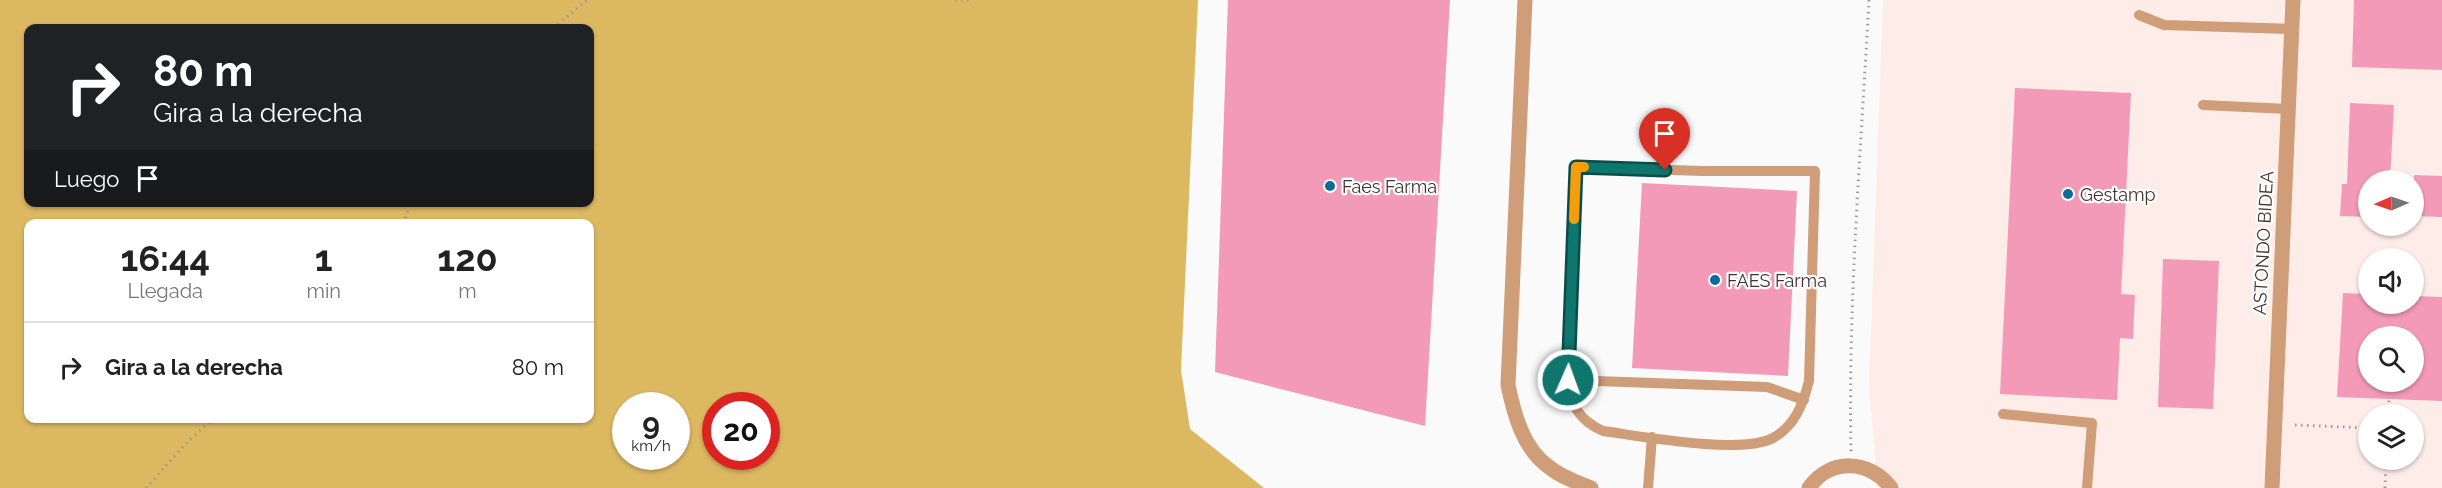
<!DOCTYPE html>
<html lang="es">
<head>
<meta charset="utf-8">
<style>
  body { margin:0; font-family:Raleway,sans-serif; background:#f2f2f2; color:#222; height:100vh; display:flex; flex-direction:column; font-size:22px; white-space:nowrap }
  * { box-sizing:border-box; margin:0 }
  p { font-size:20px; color:#767676 }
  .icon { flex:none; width:33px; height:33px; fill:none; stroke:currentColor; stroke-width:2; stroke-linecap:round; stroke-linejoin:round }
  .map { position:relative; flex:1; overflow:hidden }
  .details { position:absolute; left:24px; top:219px; width:570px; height:204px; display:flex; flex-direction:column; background:#fff; border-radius:12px; box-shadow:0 2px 4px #0004 }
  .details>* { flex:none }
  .banner { position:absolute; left:24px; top:24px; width:570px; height:183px; border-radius:12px; box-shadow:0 2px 4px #0004; background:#202124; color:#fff; overflow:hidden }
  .needle { width:39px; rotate:268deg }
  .buttons { position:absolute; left:2358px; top:170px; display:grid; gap:12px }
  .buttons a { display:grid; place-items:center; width:66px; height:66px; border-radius:50%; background:#fff; box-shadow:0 2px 4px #0004; font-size:30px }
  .speed { position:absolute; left:612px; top:392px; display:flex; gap:12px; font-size:30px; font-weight:700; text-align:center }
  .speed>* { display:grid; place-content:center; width:78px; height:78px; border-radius:50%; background:#fff; box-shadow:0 2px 4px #0004; line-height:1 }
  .speed small { font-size:15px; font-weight:400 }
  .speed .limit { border:9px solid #d22; background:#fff; color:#111 }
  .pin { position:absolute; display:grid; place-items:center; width:51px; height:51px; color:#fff; margin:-62px -26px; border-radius:50% 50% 50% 0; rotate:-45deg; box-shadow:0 0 6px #0007 }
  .pin .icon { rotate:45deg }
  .me { position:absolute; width:66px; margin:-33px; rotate:2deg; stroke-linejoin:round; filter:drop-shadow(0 0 4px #0008) }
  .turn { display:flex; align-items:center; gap:21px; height:126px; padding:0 30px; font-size:27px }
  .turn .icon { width:78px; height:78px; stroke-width:2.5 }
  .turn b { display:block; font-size:42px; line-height:51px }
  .then { display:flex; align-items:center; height:57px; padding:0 30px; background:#0003; gap:12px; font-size:22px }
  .eta { display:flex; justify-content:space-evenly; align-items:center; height:102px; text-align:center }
  .eta b { font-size:36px; font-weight:700; line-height:42px }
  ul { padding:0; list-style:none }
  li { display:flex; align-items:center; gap:18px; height:90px; padding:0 30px; border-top:2px solid #e0e0e0 }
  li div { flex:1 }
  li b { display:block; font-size:22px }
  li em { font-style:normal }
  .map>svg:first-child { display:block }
  .built { fill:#feece9; fill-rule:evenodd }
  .forest { fill:#dcb861; fill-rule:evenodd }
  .building { fill:#f49ab9; fill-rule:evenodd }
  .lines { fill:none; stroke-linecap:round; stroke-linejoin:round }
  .path { stroke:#a09999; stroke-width:3; stroke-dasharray:1.5 4.5; stroke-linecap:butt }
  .service { stroke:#cf9d78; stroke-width:10 }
  .minor { stroke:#cf9d78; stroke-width:15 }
  .tertiary { stroke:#cf9d78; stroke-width:15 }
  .route-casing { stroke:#0a4d48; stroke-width:15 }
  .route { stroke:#0f766e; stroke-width:10 }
  .slow { stroke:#f59e0b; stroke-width:10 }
  .poi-dot { fill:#0d6a99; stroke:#fff; stroke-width:2 }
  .labels { text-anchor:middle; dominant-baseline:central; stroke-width:4.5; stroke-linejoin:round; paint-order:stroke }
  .poi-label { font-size:18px; fill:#3f3230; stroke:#fff; text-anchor:start }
  .street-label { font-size:18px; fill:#3f3230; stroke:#fff }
</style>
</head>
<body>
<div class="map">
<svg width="2442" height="488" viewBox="0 0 2442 488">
  <rect width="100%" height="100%" fill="#fafafa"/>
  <path class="built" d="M 1883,0 L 2442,0 L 2442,488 L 1878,488 L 1869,389 ZM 2368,180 L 2414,180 L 2414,225 L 2368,225 ZM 2368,258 L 2414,258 L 2414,303 L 2368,303 ZM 2368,336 L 2414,336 L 2414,381 L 2368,381 ZM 2368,414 L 2414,414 L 2414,459 L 2368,459 Z"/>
  <path class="forest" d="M 0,0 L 1198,0 L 1181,370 L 1190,429 L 1264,488 L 0,488 ZM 28,28 L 590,28 L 590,202 L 28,202 ZM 28,224 L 590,224 L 590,418 L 28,418 ZM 626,405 L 676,405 L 676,456 L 626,456 ZM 716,405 L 766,405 L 766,456 L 716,456 Z"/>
  <path class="building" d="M 1228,0 L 1450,0 L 1425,426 L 1215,372 Z
    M 2354,0 L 2442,0 L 2442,70 L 2352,67 Z
    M 2015,88 L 2131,93 L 2121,294 L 2135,295 L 2133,339 L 2120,338 L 2117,400 L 2000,394 Z
    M 2350,103 L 2394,105 L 2390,180 L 2368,180 L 2368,217 L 2340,216 L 2342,184 L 2347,184 Z
    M 2414,175 L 2442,176 L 2442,217 L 2414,216 Z
    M 1642,183 L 1797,191 L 1788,376 L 1632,368 Z
    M 2163,259 L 2219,261 L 2213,409 L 2158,407 Z
    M 2343,293 L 2368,294 L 2368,303 L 2414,303 L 2414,296 L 2442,297 L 2442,401 L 2337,397 ZM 2368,336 L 2414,336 L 2414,381 L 2368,381 Z"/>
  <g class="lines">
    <path class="path" d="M 955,0 L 972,0
      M 553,28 L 587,0
      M 404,224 L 410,202
      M 2388,414 L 2389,399
      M 2295,425 L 2368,428
      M 1851,451 C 1848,301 1861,150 1869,0
      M 146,488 L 188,441 L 214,418
      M 2385,488 L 2386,459"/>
    <path class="service" d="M 2139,15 L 2164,25 L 2292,29
      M 2203,105 L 2288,109
      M 1576,167 L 1703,171 L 1815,171 L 1809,381 C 1803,404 1795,426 1773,438 C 1742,455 1640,436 1603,431 C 1580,421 1570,405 1568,380 Z
      M 1568,380 L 1767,387 L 1804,400
      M 2003,414 L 2092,423 L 2087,488
      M 1648,488 L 1652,437"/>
    <path class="minor" d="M 2272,488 L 2293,0"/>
    <path class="tertiary" d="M 1525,0 L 1508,385 C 1514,414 1523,449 1549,467 C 1561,477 1576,482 1591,488
      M 1809,488 C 1829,458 1870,459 1891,488"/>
  </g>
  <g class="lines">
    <g class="route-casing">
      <path id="route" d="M 1568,380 L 1576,167 L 1665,170"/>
    </g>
    <use href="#route" class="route"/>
    <path class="slow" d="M 1574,219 L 1576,167 L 1584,167"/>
  </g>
  <g class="poi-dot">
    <circle cx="1330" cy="186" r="6"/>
    <circle cx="2068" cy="194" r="6"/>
    <circle cx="1715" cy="280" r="6"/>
  </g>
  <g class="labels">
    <g class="poi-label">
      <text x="1342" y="186">Faes Farma</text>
      <text x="2080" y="194">Gestamp</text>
      <text x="1727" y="280">FAES Farma</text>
    </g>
    <g class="street-label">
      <text transform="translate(2263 243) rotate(-87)">ASTONDO BIDEA</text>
    </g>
  </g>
</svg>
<div class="buttons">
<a><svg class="needle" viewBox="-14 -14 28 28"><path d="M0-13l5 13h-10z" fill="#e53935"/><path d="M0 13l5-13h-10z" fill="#767676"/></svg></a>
<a><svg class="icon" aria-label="sound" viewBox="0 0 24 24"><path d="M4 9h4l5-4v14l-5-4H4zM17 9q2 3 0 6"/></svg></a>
<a><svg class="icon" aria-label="search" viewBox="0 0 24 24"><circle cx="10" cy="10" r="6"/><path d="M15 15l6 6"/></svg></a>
<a><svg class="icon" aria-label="layers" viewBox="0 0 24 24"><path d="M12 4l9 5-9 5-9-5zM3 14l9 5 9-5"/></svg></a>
</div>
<div class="speed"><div>9<small>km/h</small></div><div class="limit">20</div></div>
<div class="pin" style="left:1665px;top:170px;background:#d93025"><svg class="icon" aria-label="arrive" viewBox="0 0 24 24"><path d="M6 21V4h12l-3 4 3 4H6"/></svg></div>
<svg class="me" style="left:1568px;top:380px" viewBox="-20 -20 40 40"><circle r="17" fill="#0f766e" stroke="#fff" stroke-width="3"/><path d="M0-11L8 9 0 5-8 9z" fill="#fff"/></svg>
<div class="banner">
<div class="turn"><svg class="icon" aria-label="right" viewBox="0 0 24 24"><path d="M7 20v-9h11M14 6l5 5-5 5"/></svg><div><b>80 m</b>Gira a la derecha</div></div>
<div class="then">Luego<svg class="icon" aria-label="arrive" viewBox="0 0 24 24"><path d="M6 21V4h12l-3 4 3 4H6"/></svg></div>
</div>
<section class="details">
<div class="eta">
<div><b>16:44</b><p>Llegada</p></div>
<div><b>1</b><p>min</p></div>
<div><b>120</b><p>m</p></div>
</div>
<ul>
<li><svg class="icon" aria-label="right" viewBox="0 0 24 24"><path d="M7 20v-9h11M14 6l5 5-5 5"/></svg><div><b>Gira a la derecha</b></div><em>80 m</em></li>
</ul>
</section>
</div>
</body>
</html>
